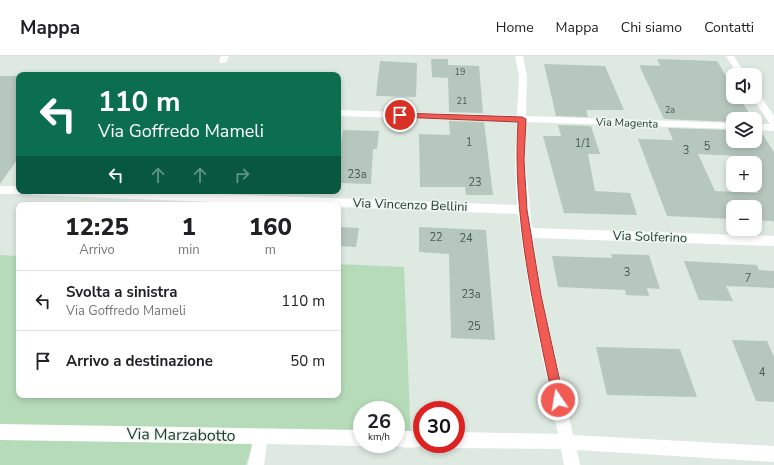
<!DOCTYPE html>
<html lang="it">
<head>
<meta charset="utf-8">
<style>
  body { margin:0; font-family:"Nunito Sans",sans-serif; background:#f2f2f2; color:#202124; height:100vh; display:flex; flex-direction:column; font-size:15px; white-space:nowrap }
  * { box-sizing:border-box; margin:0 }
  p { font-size:13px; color:#757577 }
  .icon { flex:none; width:22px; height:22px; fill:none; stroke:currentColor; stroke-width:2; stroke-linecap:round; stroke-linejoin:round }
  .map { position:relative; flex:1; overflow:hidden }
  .sheet { position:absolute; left:16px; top:146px; width:325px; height:196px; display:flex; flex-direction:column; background:#fff; border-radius:8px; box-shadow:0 2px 6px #0003 }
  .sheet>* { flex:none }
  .hud { position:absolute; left:16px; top:16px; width:325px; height:122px; border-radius:8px; box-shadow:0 2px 6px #0003; background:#0b6e4f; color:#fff; overflow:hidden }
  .fabs { position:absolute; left:726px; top:12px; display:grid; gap:8px }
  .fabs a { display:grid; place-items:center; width:36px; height:36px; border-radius:8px; background:#fff; box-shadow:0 2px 6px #0003; font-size:20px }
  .speed { position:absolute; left:353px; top:345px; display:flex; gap:8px; font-size:20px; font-weight:700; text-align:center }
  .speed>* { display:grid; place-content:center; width:52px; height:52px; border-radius:50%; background:#fff; box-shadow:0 2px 6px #0003; line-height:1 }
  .speed small { font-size:10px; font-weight:400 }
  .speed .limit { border:6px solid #d22; background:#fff; color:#111 }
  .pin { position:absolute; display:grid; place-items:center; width:34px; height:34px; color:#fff; margin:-17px; border:2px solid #fff; border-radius:50%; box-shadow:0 1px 4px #0007 }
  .me { position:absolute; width:44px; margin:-22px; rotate:348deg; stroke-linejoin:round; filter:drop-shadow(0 0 3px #0008) }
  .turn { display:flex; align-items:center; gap:14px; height:84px; padding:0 16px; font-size:18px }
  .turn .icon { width:52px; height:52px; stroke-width:2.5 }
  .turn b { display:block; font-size:28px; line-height:34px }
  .lanes { display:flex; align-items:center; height:38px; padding:0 16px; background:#0003; justify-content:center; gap:20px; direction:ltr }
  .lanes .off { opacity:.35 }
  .eta { display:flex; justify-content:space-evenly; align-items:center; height:68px; text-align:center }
  .eta b { font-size:24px; font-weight:800; line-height:28px }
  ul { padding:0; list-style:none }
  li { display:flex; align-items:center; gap:12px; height:60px; padding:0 16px; border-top:1px solid #e0e0e0 }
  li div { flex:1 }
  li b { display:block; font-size:15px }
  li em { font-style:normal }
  header { display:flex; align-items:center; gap:24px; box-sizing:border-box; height:56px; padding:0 20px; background:#fff; border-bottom:1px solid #e0e0e0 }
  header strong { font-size:19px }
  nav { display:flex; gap:22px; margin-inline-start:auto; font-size:14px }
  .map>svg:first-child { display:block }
  .green { fill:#b6dbb9 }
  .building { fill:#b6c7bd; fill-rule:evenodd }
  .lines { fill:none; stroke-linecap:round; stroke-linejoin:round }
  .street { fill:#fff; fill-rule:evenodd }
  .route { fill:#f15b54; stroke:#9d3b37 }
  .labels { text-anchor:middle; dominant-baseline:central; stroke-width:3; stroke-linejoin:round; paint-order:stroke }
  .far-number-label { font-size:9px; fill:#455c51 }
  .far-street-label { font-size:11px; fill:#1f392d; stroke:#eef6f0 }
  .number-label { font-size:11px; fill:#455c51 }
  .street-label { font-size:13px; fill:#1f392d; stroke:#eef6f0 }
  .near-street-label { font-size:16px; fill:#1f392d; stroke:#eef6f0 }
</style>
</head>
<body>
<header>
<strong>Mappa</strong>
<nav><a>Home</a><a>Mappa</a><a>Chi siamo</a><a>Contatti</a></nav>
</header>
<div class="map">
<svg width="774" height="409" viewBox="0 0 774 409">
  <rect width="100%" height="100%" fill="#dee9e2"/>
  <path class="green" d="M 0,199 L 19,200 L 19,339 L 338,339 L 338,208 L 404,211 L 411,386 L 396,386 L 396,354 L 362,354 L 362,385 L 255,381 L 246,409 L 0,409 Z"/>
  <path class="building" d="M 431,3 L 448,3 L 448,9 L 479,10 L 483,57 L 449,56 L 448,22 L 432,21 Z
    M 657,3 L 717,5 L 733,31 L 733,41 L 739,41 L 753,63 L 733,63 L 733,66 L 664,63 L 640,11 L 640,9 L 660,10 Z
    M 380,5 L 417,7 L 416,41 L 376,40 Z
    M 544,8 L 605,10 L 624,54 L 586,54 L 588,61 L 556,60 Z
    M 0,20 L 19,20 L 19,101 L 0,128 Z
    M 449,65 L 484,66 L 493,139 L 466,139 L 465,131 L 420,131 L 419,78 L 450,79 Z
    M 558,69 L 591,70 L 600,98 L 588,98 L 595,135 L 630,137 L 637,159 L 564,157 L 543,80 L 561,80 Z
    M 668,72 L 733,74 L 733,85 L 755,85 L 755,76 L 761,76 L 774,96 L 774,167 L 773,165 L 755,164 L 755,151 L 733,151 L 733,163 L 667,160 L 638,83 L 673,84 ZM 698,98 L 737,100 L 741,107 L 755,107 L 755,129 L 753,129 L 758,137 L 715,135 Z
    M 343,74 L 379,75 L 377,93 L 373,93 L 371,128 L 338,127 L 338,105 Z
    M 338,171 L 359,172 L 356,191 L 338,190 Z
    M 419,171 L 486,174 L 495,284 L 451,282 L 449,198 L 419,196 Z
    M 611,198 L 649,199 L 660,233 L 647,232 L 649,240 L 626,239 L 625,234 L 558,231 L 552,200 L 612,202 Z
    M 684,205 L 757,209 L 759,214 L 774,215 L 774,232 L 726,230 L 733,245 L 699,244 Z
    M 732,284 L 767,285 L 774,301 L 774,346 L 756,345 Z
    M 596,291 L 680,293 L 697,341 L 607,339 Z"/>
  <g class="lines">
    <path class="street" d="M 221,0 L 229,0 L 226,7 L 220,7 L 219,5 Z
      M 515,0 L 523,0 L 527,20 L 526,60 L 733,67 L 733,73 L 526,66 L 525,104 L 532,172 L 774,180 L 774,190 L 533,182 L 542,239 L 573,379 L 774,390 L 774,406 L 577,394 L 580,409 L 564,409 L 561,393 L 456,392 L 451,389 L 450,388 L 456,388 L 456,376 L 558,378 L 530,239 L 518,158 L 338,151 L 338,149 L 285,149 L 33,139 L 28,135 L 140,135 L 517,149 L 515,104 L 517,66 L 338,60 L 338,54 L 517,60 L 519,20 Z
      M 726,0 L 734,0 L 746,19 L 738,19 Z
      M 755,35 L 758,36 L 774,60 L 774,75 L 755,74 L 755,68 L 770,68 L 752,41 L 755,41 Z
      M 0,130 L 19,130 L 19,135 L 24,135 L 19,138 L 0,138 Z
      M 0,368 L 362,374 L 362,388 L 366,388 L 362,390 L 267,388 L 264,409 L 248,409 L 252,388 L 0,384 Z
      M 396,375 L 422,375 L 422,388 L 427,388 C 418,393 400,393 391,388 L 396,388 Z"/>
  </g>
  <path class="route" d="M 400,57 L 522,61 L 526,63 L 524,104 L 527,154 L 541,239 L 564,344 L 562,347 L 558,349 L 554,347 L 553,344 C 534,252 512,160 518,66 L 398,61 L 398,58 Z"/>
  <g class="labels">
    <g class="far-number-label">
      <text x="460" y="16">19</text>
      <text x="462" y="45">21</text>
      <text x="670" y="54">2a</text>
    </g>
    <g class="far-street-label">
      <text transform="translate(627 67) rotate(2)">Via Magenta</text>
    </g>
    <g class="number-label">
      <text x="469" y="86">1</text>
      <text x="583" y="87">1/1</text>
      <text x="707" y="90">5</text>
      <text x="686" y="94">3</text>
      <text x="357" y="118">23a</text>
      <text x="475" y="126">23</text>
      <text x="436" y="181">22</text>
      <text x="466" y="182">24</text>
      <text x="627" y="216">3</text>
      <text x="748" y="222">7</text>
      <text x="471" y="238">23a</text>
      <text x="474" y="270">25</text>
      <text x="762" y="316">4</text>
    </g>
    <g class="street-label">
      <text transform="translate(410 149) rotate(2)">Via Vincenzo Bellini</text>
      <text transform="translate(650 181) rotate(2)">Via Solferino</text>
    </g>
    <g class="near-street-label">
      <text transform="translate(181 379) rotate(1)">Via Marzabotto</text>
    </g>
  </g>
</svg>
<div class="fabs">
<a><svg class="icon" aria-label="sound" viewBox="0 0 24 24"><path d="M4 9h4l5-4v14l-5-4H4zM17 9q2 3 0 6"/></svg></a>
<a><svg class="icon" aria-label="layers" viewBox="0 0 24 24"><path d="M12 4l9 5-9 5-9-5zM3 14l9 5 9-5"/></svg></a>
<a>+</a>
<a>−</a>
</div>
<div class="speed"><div>26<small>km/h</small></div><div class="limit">30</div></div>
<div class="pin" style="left:400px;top:59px;background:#d93025"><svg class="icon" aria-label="arrive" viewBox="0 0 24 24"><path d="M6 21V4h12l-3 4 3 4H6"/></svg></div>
<svg class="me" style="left:558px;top:344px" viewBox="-20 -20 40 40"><circle r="17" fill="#f15b54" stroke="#fff" stroke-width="3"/><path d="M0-11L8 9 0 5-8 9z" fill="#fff"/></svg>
<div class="hud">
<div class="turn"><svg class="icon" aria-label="left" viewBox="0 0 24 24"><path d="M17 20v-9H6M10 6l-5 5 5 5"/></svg><div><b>110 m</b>Via Goffredo Mameli</div></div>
<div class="lanes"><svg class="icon" aria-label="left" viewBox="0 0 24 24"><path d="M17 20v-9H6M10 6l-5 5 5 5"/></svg><svg class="icon off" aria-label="ahead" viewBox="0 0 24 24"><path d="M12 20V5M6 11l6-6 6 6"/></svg><svg class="icon off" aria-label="ahead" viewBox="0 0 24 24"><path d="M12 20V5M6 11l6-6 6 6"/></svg><svg class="icon off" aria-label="right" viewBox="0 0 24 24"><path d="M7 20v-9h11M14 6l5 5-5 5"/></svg></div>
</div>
<section class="sheet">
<div class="eta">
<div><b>12:25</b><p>Arrivo</p></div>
<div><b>1</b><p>min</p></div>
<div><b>160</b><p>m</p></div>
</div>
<ul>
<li><svg class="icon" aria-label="left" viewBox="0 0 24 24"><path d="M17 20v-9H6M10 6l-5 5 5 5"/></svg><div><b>Svolta a sinistra</b><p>Via Goffredo Mameli</p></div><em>110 m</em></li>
<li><svg class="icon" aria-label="arrive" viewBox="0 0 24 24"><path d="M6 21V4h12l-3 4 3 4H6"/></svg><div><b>Arrivo a destinazione</b></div><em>50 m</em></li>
</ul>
</section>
</div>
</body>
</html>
